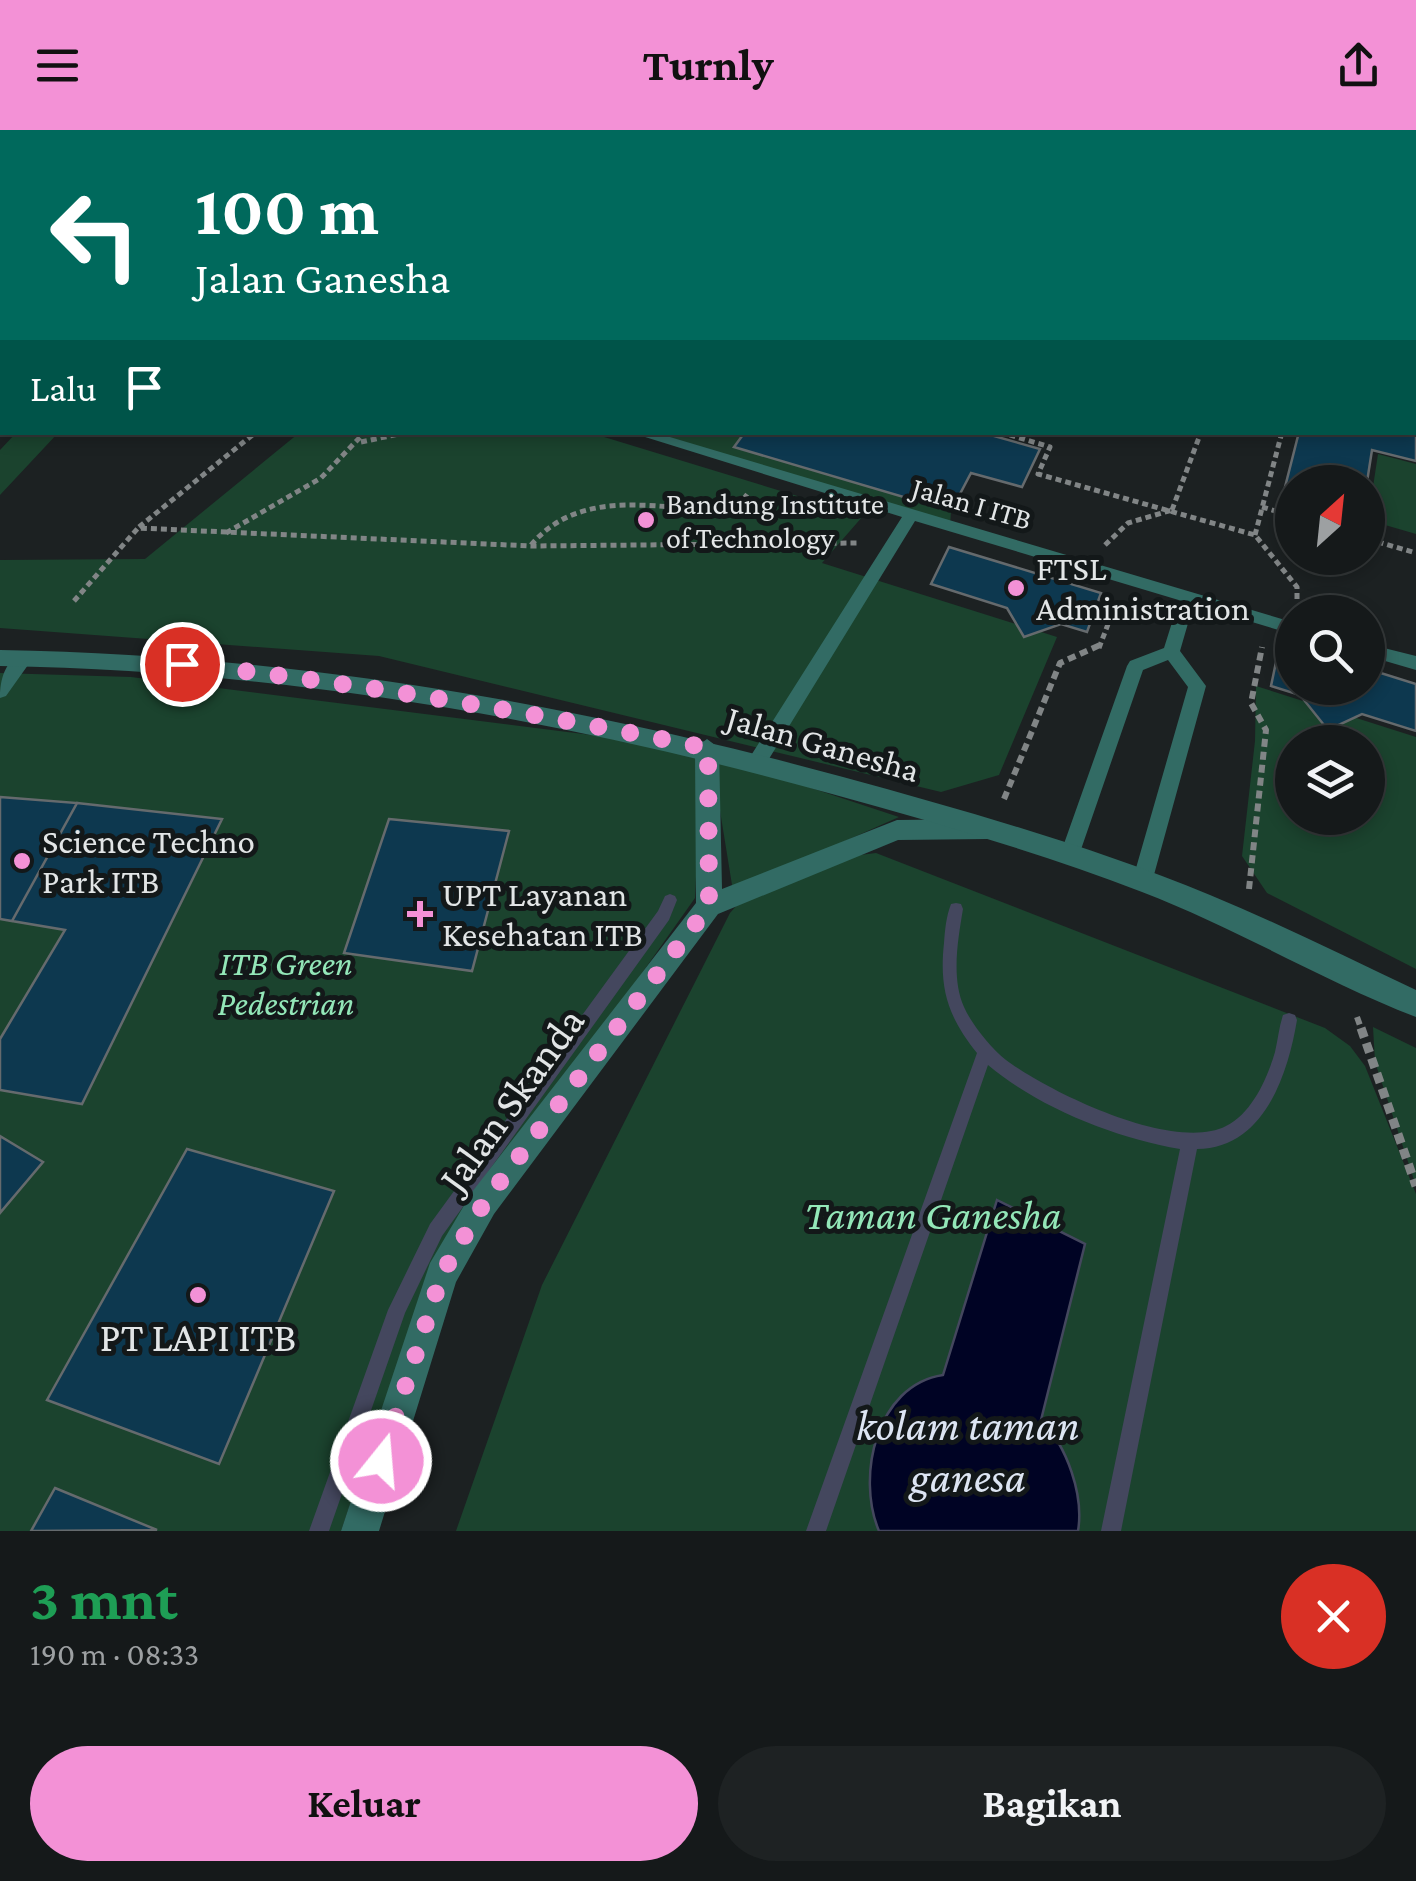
<!DOCTYPE html>
<html lang="id">
<head>
<meta charset="utf-8">
<style>
  body { margin:0; font-family:"Crimson Pro",serif; background:#1e2223; color:#f1f3f6; height:100vh; display:flex; flex-direction:column; font-size:38px; white-space:nowrap }
  * { box-sizing:border-box; margin:0 }
  p { font-size:32px; color:#9da0a2 }
  .icon { flex:none; width:55px; height:55px; fill:none; stroke:currentColor; stroke-width:2; stroke-linecap:round; stroke-linejoin:round }
  .map { position:relative; height:1401px; overflow:hidden }
  .sheet { display:flex; flex-direction:column; background:#15191a; flex:1 }
  .sheet>* { flex:none }
  .guide { position:absolute; left:0px; top:0px; width:1418px; height:305px; box-shadow:0 5px 15px #0003,0 0 0 2px #343839; background:#00695c; color:#fff; overflow:hidden }
  .needle { width:65px; rotate:27deg }
  .controls { position:absolute; left:1275px; top:335px; display:grid; gap:20px }
  .controls a { display:grid; place-items:center; width:110px; height:110px; border-radius:50%; background:#15191a; box-shadow:0 5px 15px #0003,0 0 0 2px #343839; font-size:50px }
  .pin { position:absolute; display:grid; place-items:center; width:85px; height:85px; color:#fff; margin:-42px; border:5px solid #fff; border-radius:50%; box-shadow:0 2px 10px #0007 }
  .me { position:absolute; width:110px; margin:-55px; rotate:17deg; stroke-linejoin:round; filter:drop-shadow(0 0 8px #0008) }
  .turn { display:flex; align-items:center; gap:35px; height:210px; padding:0 30px; font-size:45px }
  .turn .icon { width:130px; height:130px; stroke-width:2.5 }
  .turn b { display:block; font-size:70px; line-height:85px }
  .then { display:flex; align-items:center; height:95px; padding:0 30px; background:#0003; gap:20px; font-size:38px }
  .round { display:grid; place-items:center; flex:none; width:105px; height:105px; border-radius:52px; background:#1e2223 }
  .headline { display:flex; align-items:center; justify-content:space-between; height:170px; padding:0 30px }
  h1 { font-size:60px; font-weight:700; line-height:75px; color:#1e9e55 }
  .cta { display:flex; gap:20px; margin-top:auto; padding:20px 30px }
  .cta a { flex:1; height:115px; border-radius:60px; background:#f391d6; color:#111; font-size:40px; font-weight:700; line-height:115px; text-align:center }
  .cta a+a { background:#1e2223; color:#f1f3f6 }
  header { display:flex; justify-content:space-between; align-items:center; height:130px; padding:0 30px; background:#f391d6; color:#111; font-size:45px; font-weight:700 }
  .map>svg:first-child { display:block }
  .green { fill:#1b432e; fill-rule:evenodd }
  .forest { fill:#296144 }
  .water { fill:#000324; stroke:#44475e; stroke-width:2.5 }
  .lines { fill:none; stroke-linecap:round; stroke-linejoin:round }
  .stream { fill:#44475e; fill-rule:evenodd }
  .building { fill:#0d384f; stroke:#656a6d; stroke-width:2.5 }
  .path-far2 { stroke:#818586; stroke-width:5; stroke-dasharray:6 4; stroke-linecap:butt }
  .path-far1 { stroke:#818586; stroke-width:6; stroke-dasharray:8 5; stroke-linecap:butt }
  .path { stroke:#818586; stroke-width:9; stroke-dasharray:10 6; stroke-linecap:butt }
  .service { fill:#326b64; fill-rule:evenodd }
  .minor { fill:#326b64; fill-rule:evenodd }
  .tertiary { fill:#326b64; fill-rule:evenodd }
  .secondary { stroke:#31958a; stroke-width:25 }
  .route { stroke:#f391d6; stroke-width:18; stroke-dasharray:0 32.4 }
  .poi-dot { fill:#f391d6; stroke:#131819; stroke-width:4 }
  .labels { text-anchor:middle; dominant-baseline:central; stroke-width:10; stroke-linejoin:round; paint-order:stroke }
  .far-poi-label { font-size:30px; fill:#e2e5e6; stroke:#131819; text-anchor:start }
  .far-street-label { font-size:30px; fill:#e2e5e6; stroke:#131819 }
  .poi-label { font-size:35px; fill:#e2e5e6; stroke:#131819; text-anchor:start }
  .street-label { font-size:35px; fill:#e2e5e6; stroke:#131819 }
  .park-label { font-size:35px; font-style:italic; fill:#93e7b8; stroke:#131819 }
  .near-street-label { font-size:42px; fill:#e2e5e6; stroke:#131819 }
  .near-park-label { font-size:42px; font-style:italic; fill:#93e7b8; stroke:#131819 }
  .near-poi-label { font-size:42px; fill:#e2e5e6; stroke:#131819 }
  .near-water-label { font-size:45px; font-style:italic; fill:#dde5f3; stroke:#131819 }
</style>
</head>
<body>
<header><svg class="icon" aria-label="menu" viewBox="0 0 24 24"><path d="M4 6h16M4 12h16M4 18h16"/></svg>Turnly<svg class="icon" aria-label="share" viewBox="0 0 24 24"><path d="M12 15V3M7 8l5-5 5 5M5 13v7h14v-7"/></svg></header>
<div class="map">
<svg width="1416" height="1401" viewBox="0 0 1416 1401">
  <rect width="100%" height="100%" fill="#1c2122"/>
  <path class="green" d="M 16,303 L 58,303 L 0,365 L 0,320 Z
    M 299,303 L 591,303 L 863,386 L 822,433 L 1057,507 L 999,645 L 941,662 L 379,526 L 0,498 L 0,430 L 145,429 Z
    M 636,303 L 745,303 L 734,317 L 951,381 L 950,396 Z
    M 1378,324 L 1416,334 L 1416,404 L 1368,390 Z
    M 0,543 L 131,547 L 702,619 L 695,768 L 429,1144 L 341,1401 L 0,1401 Z
    M 1256,556 L 1416,607 L 1416,839 L 1267,763 L 1242,726 L 1255,611 ZM 1292,612 L 1368,612 L 1368,688 L 1292,688 Z
    M 711,625 L 899,687 L 733,761 Z
    M 876,723 L 1325,898 L 1350,916 L 1365,936 L 1416,1064 L 1416,1401 L 456,1401 L 542,1155 L 730,783 L 737,775 L 852,726 Z
    M 1373,897 L 1416,918 L 1416,1056 L 1375,932 Z"/>
  <path class="forest" d="M 0,0 L 292,0 L 2,2 L 0,254 Z"/>
  <path class="water" d="M 997,1070 L 1085,1114 L 1041,1290 C 1067,1316 1084,1365 1078,1401 L 879,1401 C 856,1347 876,1255 943,1245 Z"/>
  <g class="lines">
    <path class="stream" d="M 670,764 L 675,766 L 677,770 L 669,790 L 442,1106 L 405,1183 L 329,1401 L 309,1401 L 388,1180 L 430,1094 L 658,781 L 665,766 Z
      M 956,773 L 961,774 L 963,779 C 958,809 951,848 964,877 C 972,895 991,918 1006,930 C 1049,962 1174,1023 1226,996 C 1252,983 1267,949 1275,922 C 1278,909 1279,897 1283,885 L 1289,883 L 1295,885 L 1297,890 C 1288,944 1264,1019 1197,1019 L 1121,1401 L 1101,1401 L 1180,1019 C 1116,1008 1039,978 988,935 L 826,1401 L 806,1401 L 977,923 C 948,887 939,859 944,813 C 945,800 946,787 951,774 Z"/>
  </g>
  <path class="building" d="M 413,0 L 503,0 L 514,2 L 409,2 Z
    M 814,0 L 906,0 L 919,2 L 826,2 Z
    M 1416,292 L 1416,331 L 1372,320 L 1367,352 L 1292,352 L 1292,368 L 1283,365 L 1299,302 L 1415,302 Z
    M 745,302 L 980,302 L 1040,319 L 1022,357 L 971,343 L 951,381 L 734,317 Z
    M 949,417 L 1101,463 L 1087,502 L 1061,494 L 1024,507 L 1007,478 L 931,454 Z
    M 1280,513 L 1292,517 L 1292,558 L 1368,558 L 1368,539 L 1416,554 L 1416,601 L 1362,584 L 1328,600 L 1300,565 L 1271,556 Z
    M 0,667 L 77,673 L 12,791 L 0,789 Z
    M 77,673 L 222,689 L 82,974 L 0,960 L 0,909 L 65,800 L 12,791 Z
    M 389,689 L 509,701 L 472,841 L 344,823 Z
    M 0,1006 L 43,1032 L 0,1083 Z
    M 187,1019 L 334,1061 L 219,1334 L 47,1270 Z
    M 55,1358 L 157,1400 L 31,1401 Z"/>
  <g class="lines">
    <path class="path-far2" d="M 1000,302 L 1050,317 L 1038,344 L 1255,405 L 1297,457 L 1297,471
      M 361,312 L 409,302
      M 1262,377 L 1292,386
      M 1172,380 L 1201,302
      M 139,397 L 256,302
      M 226,403 L 321,348 L 365,302
      M 1255,405 L 1282,302
      M 1368,409 L 1416,423
      M 531,415 C 583,354 663,381 734,381 L 749,362
      M 1105,415 L 1128,393 L 1172,380
      M 74,471 L 138,398 L 531,416 L 859,413
      M 1099,518 L 1116,473"/>
    <path class="path-far1" d="M 1004,669 L 1060,533 L 1100,515
      M 1249,759 L 1266,600 L 1251,573 L 1262,517
      M 1357,887 L 1362,901"/>
    <path class="path" d="M 1361,898 L 1416,1056"/>
    <path class="service" d="M 1037,0 L 1059,0 L 1060,2 L 1040,2 Z
      M 1415,67 L 1416,67 L 1416,73 L 1415,73 Z
      M 1415,269 L 1416,269 L 1416,277 L 1415,277 Z
      M 629,302 L 653,302 L 1292,492 L 1292,504 L 915,391 L 764,637 L 750,637 L 747,632 L 750,627 L 902,387 Z
      M 1183,477 L 1191,483 L 1180,521 L 1206,556 L 1152,752 L 1149,758 L 1142,761 L 1135,758 L 1132,752 L 1188,557 L 1168,530 L 1143,540 L 1077,731 L 1070,734 L 1063,731 L 1060,725 L 1127,536 L 1130,531 L 1164,518 L 1175,483 Z
      M 1368,514 L 1416,526 L 1416,540 L 1368,526 Z
      M 24,522 L 33,528 L 6,566 L 0,568 C 0,549 5,530 24,522 Z"/>
    <path class="minor" d="M 707,609 L 719,618 L 722,759 L 897,690 L 988,689 L 997,692 L 1000,699 L 997,706 L 988,709 L 898,710 L 718,784 L 494,1084 L 456,1152 L 379,1401 L 341,1401 L 430,1133 L 472,1062 L 696,773 L 695,618 Z"/>
    <path class="tertiary" d="M 0,520 C 290,525 563,571 843,647 C 967,681 1091,716 1210,765 C 1280,794 1348,828 1416,860 L 1416,887 C 1323,851 1236,798 1142,762 C 1041,723 937,693 832,664 C 559,588 284,541 0,536 Z"/>
    <path class="secondary" d="M 318,2 L 322,0
      M 0,283 L 2,280"/>
  </g>
  <g class="lines">
    <path class="route" d="M 182,534 C 360,553 533,583 708,618 L 709,776 L 484,1073 L 442,1144 L 381,1331"/>
  </g>
  <g class="poi-dot">
    <circle cx="646" cy="390" r="10"/>
    <circle cx="1016" cy="458" r="10"/>
    <circle cx="22" cy="731" r="10"/>
    <path d="M415 769h10v10h10v10h-10v10h-10v-10h-10v-10h10z"/>
    <circle cx="198" cy="1165" r="10"/>
  </g>
  <g class="labels">
    <g class="far-poi-label">
      <text x="666" y="373">Bandung Institute<tspan x="666" dy="34">of Technology</tspan></text>
    </g>
    <g class="far-street-label">
      <text transform="translate(972 373) rotate(16)">Jalan I ITB</text>
    </g>
    <g class="poi-label">
      <text x="1036" y="438">FTSL<tspan x="1036" dy="40">Administration</tspan></text>
      <text x="42" y="711">Science Techno<tspan x="42" dy="40">Park ITB</tspan></text>
      <text x="442" y="764">UPT Layanan<tspan x="442" dy="40">Kesehatan ITB</tspan></text>
    </g>
    <g class="street-label">
      <text transform="translate(823 614) rotate(16)">Jalan Ganesha</text>
    </g>
    <g class="park-label">
      <text x="286" y="833">ITB Green<tspan x="286" dy="40">Pedestrian</tspan></text>
    </g>
    <g class="near-street-label">
      <text transform="translate(511 969) rotate(-54)">Jalan Skanda</text>
    </g>
    <g class="near-park-label">
      <text x="933" y="1084">Taman Ganesha</text>
    </g>
    <g class="near-poi-label">
      <text x="198" y="1206">PT LAPI ITB</text>
    </g>
    <g class="near-water-label">
      <text x="968" y="1295">kolam taman<tspan x="968" dy="52">ganesa</tspan></text>
    </g>
  </g>
</svg>
<div class="controls">
<a><svg class="needle" viewBox="-14 -14 28 28"><path d="M0-13l5 13h-10z" fill="#e53935"/><path d="M0 13l5-13h-10z" fill="#9da0a2"/></svg></a>
<a><svg class="icon" aria-label="search" viewBox="0 0 24 24"><circle cx="10" cy="10" r="6"/><path d="M15 15l6 6"/></svg></a>
<a><svg class="icon" aria-label="layers" viewBox="0 0 24 24"><path d="M12 4l9 5-9 5-9-5zM3 14l9 5 9-5"/></svg></a>
</div>
<div class="pin" style="left:182px;top:534px;background:#d93025"><svg class="icon" aria-label="arrive" viewBox="0 0 24 24"><path d="M6 21V4h12l-3 4 3 4H6"/></svg></div>
<svg class="me" style="left:381px;top:1331px" viewBox="-20 -20 40 40"><circle r="17" fill="#f391d6" stroke="#fff" stroke-width="3"/><path d="M0-11L8 9 0 5-8 9z" fill="#fff"/></svg>
<div class="guide">
<div class="turn"><svg class="icon" aria-label="left" viewBox="0 0 24 24"><path d="M17 20v-9H6M10 6l-5 5 5 5"/></svg><div><b>100 m</b>Jalan Ganesha</div></div>
<div class="then">Lalu<svg class="icon" aria-label="arrive" viewBox="0 0 24 24"><path d="M6 21V4h12l-3 4 3 4H6"/></svg></div>
</div>
</div>
<section class="sheet">
<div class="headline"><div><h1>3 mnt</h1><p>190 m · 08:33</p></div><a class="round" style="background:#d93025;color:#fff"><svg class="icon" aria-label="close" viewBox="0 0 24 24"><path d="M6 6l12 12M18 6L6 18"/></svg></a></div>
<div class="cta"><a>Keluar</a><a>Bagikan</a></div>
</section>
</body>
</html>
